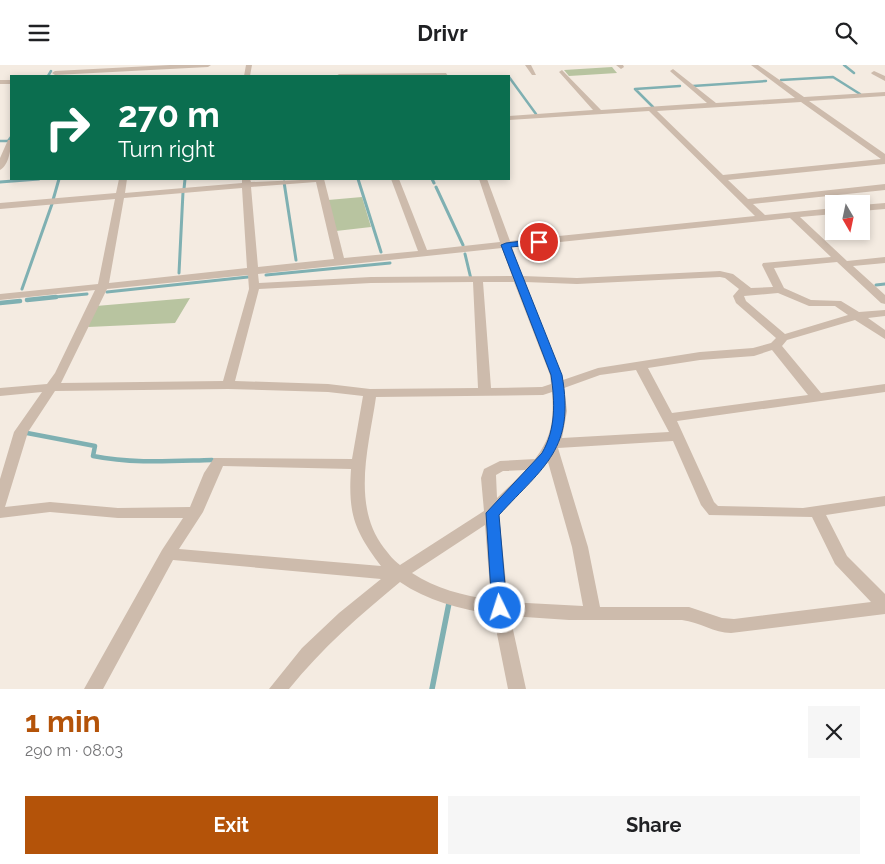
<!DOCTYPE html>
<html lang="en">
<head>
<meta charset="utf-8">
<style>
  body { margin:0; font-family:Raleway,sans-serif; background:#f6f6f6; color:#202124; height:100vh; display:flex; flex-direction:column; font-size:19px; white-space:nowrap }
  * { box-sizing:border-box; margin:0 }
  p { font-size:16px; color:#757577 }
  .icon { flex:none; width:28px; height:28px; fill:none; stroke:currentColor; stroke-width:2; stroke-linecap:round; stroke-linejoin:round }
  .map { position:relative; height:624px; overflow:hidden }
  .drawer { display:flex; flex-direction:column; background:#fff; flex:1 }
  .drawer>* { flex:none }
  .top-card { position:absolute; left:10px; top:10px; width:500px; height:105px; border-radius:0px; box-shadow:0 2px 8px #0003; background:#0b6e4f; color:#fff; overflow:hidden }
  .needle { width:32px; rotate:171deg }
  .tools { position:absolute; left:825px; top:130px; display:grid; gap:10px }
  .tools a { display:grid; place-items:center; width:45px; height:45px; border-radius:0px; background:#fff; box-shadow:0 2px 8px #0003; font-size:25px }
  .pin { position:absolute; display:grid; place-items:center; width:42px; height:42px; color:#fff; margin:-21px; border:2px solid #fff; border-radius:50%; box-shadow:0 1px 5px #0007 }
  .me { position:absolute; width:55px; margin:-28px; rotate:356deg; stroke-linejoin:round; filter:drop-shadow(0 0 4px #0008) }
  .turn { display:flex; align-items:center; gap:18px; height:105px; padding:0 25px; font-size:22px }
  .turn .icon { width:65px; height:65px; stroke-width:2.5 }
  .turn b { display:block; font-size:35px; line-height:42px }
  .round { display:grid; place-items:center; flex:none; width:52px; height:52px; border-radius:0px; background:#f6f6f6 }
  .summary { display:flex; align-items:center; justify-content:space-between; height:85px; padding:0 25px }
  h1 { font-size:30px; font-weight:700; line-height:38px; color:#b45309 }
  .primary-button { display:flex; gap:10px; margin-top:auto; padding:10px 25px }
  .primary-button a { flex:1; height:58px; border-radius:0px; background:#b45309; color:#fff; font-size:20px; font-weight:700; line-height:58px; text-align:center }
  .primary-button a+a { background:#f6f6f6; color:#202124 }
  header { display:flex; justify-content:space-between; align-items:center; height:65px; padding:0 25px; background:#fff; font-size:22px; font-weight:700 }
  .map>svg:first-child { display:block }
  .green { fill:#b8c4a0 }
  .lines { fill:none; stroke-linecap:round; stroke-linejoin:round }
  .stream-far3 { stroke:#7fb0b2; stroke-width:2.5 }
  .stream-far2 { stroke:#7fb0b2; stroke-width:3 }
  .stream-far1 { stroke:#7fb0b2; stroke-width:4.5 }
  .stream { stroke:#7fb0b2; stroke-width:5.5 }
  .minor { fill:#cdbbac; fill-rule:evenodd }
  .route { fill:#1a73e8; stroke:#114b97 }
</style>
</head>
<body>
<header><svg class="icon" aria-label="menu" viewBox="0 0 24 24"><path d="M4 6h16M4 12h16M4 18h16"/></svg>Drivr<svg class="icon" aria-label="search" viewBox="0 0 24 24"><circle cx="10" cy="10" r="6"/><path d="M15 15l6 6"/></svg></header>
<div class="map">
<svg width="885" height="624" viewBox="0 0 885 624">
  <rect width="100%" height="100%" fill="#f4ebe1"/>
  <path class="green" d="M 612,2 L 617,8 L 569,11 L 564,5 Z
    M 362,132 L 371,162 L 336,166 L 328,135 Z
    M 190,233 L 175,258 L 88,262 L 96,241 Z"/>
  <g class="lines">
    <path class="stream-far3" d="M 844,0 L 854,8
      M 48,11 L 51,6
      M 509,12 L 536,49
      M 781,15 L 833,12 L 860,29
      M 693,21 L 766,16
      M 653,42 L 635,24 L 680,21
      M 0,76 L 8,76 L 11,72"/>
    <path class="stream-far2" d="M 358,114 L 381,187
      M 432,114 L 434,118
      M 0,117 L 39,114
      M 284,117 L 296,195
      M 436,122 L 463,180
      M 184,124 L 185,114
      M 53,135 L 59,114
      M 465,189 L 471,214
      M 179,208 L 183,127
      M 266,210 L 390,198
      M 876,220 L 885,219
      M 22,224 L 52,139
      M 107,227 L 248,212
      M 44,233 L 87,229"/>
    <path class="stream-far1" d="M 27,235 L 56,232
      M 0,238 L 20,236
      M 27,368 L 95,381 L 93,391 C 133,399 172,396 212,395"/>
    <path class="stream" d="M 432,624 L 449,538"/>
    <path class="minor" d="M 170,0 L 211,0 L 208,2 L 55,10 L 52,8 L 55,6 Z
      M 246,0 L 252,0 L 250,11 L 244,11 Z
      M 525,0 L 531,0 L 536,10 L 532,10 Z
      M 616,0 L 623,0 L 624,2 L 621,4 Z
      M 751,0 L 758,0 L 804,32 L 885,27 L 885,31 L 809,36 L 885,89 L 885,99 L 728,115 L 748,134 L 885,119 L 885,125 L 753,139 L 765,150 L 834,143 L 834,149 L 800,152 L 847,196 L 885,192 L 885,198 L 853,201 L 885,230 L 885,239 L 881,238 L 837,197 L 774,203 L 784,223 L 811,235 L 841,236 L 859,247 L 885,245 L 885,251 L 868,253 L 885,265 L 885,274 L 855,255 L 787,275 L 782,281 L 821,328 L 885,319 L 885,327 L 677,356 L 714,437 L 718,441 L 803,443 L 885,431 L 885,441 L 826,450 L 847,491 L 885,529 L 885,549 L 731,568 C 714,568 700,557 682,555 L 569,555 L 510,551 L 526,624 L 508,624 L 493,549 C 461,545 426,535 400,517 C 360,550 322,583 289,624 L 269,624 L 302,583 L 339,548 L 381,514 L 173,495 L 103,624 L 84,624 L 162,485 L 183,453 L 118,453 L 50,447 L 0,453 L 0,414 L 14,367 L 42,327 L 0,331 L 0,323 L 47,319 L 55,308 L 95,225 L 0,235 L 0,229 L 98,219 L 115,134 L 0,144 L 0,138 L 116,128 L 119,114 L 127,114 L 125,128 L 242,118 L 242,114 L 250,114 L 251,117 L 324,114 L 344,193 L 418,186 L 391,114 L 399,114 L 427,185 L 500,177 L 479,114 L 487,114 L 510,176 L 755,151 L 649,46 L 509,55 L 509,51 L 593,45 L 560,8 L 559,7 L 562,5 L 601,45 L 707,38 L 671,7 L 670,6 L 673,4 L 716,38 L 795,33 ZM 801,37 L 881,94 L 723,110 L 657,46 ZM 316,117 L 334,194 L 258,202 L 251,122 ZM 242,123 L 247,203 L 109,218 L 124,133 ZM 790,153 L 831,192 L 763,198 L 762,200 L 773,222 L 751,223 L 733,209 L 720,206 L 577,213 L 522,211 L 512,182 ZM 502,183 L 512,211 L 371,212 L 259,218 L 258,209 ZM 248,210 L 249,224 L 223,316 L 61,318 L 107,224 ZM 720,212 L 725,213 L 739,224 L 733,231 L 736,238 L 776,273 L 771,278 L 753,283 L 700,287 L 598,303 L 563,315 L 525,217 L 577,219 ZM 473,217 L 478,323 L 370,324 L 328,319 L 235,316 L 259,224 L 371,218 ZM 483,217 L 514,217 L 550,310 L 551,319 L 542,322 L 491,323 ZM 778,228 L 809,241 L 835,241 L 848,250 L 785,269 L 746,236 L 744,231 ZM 772,285 L 808,330 L 672,348 L 648,303 L 700,295 L 754,291 ZM 636,305 L 669,367 L 562,373 L 567,346 L 564,323 L 600,310 ZM 228,324 L 328,327 L 363,331 L 352,394 L 214,393 L 204,408 L 190,442 L 118,443 L 50,437 L 5,442 L 28,367 L 55,326 ZM 552,327 C 554,356 552,371 535,394 L 500,396 L 484,404 L 481,413 L 484,446 L 400,500 C 393,495 389,489 384,483 C 351,440 369,381 376,332 L 543,330 ZM 673,376 L 701,440 L 709,450 L 812,452 L 835,499 L 871,537 L 734,554 L 722,553 L 689,542 L 600,542 L 588,482 L 558,383 ZM 548,397 L 572,482 L 583,541 L 508,537 L 499,450 ZM 223,401 L 351,404 C 348,449 354,465 381,501 L 179,484 L 203,447 ZM 526,405 L 497,433 L 496,410 L 503,406 ZM 485,460 L 491,535 C 463,530 436,524 412,508 Z
      M 874,6 L 885,11 L 885,16 L 872,9 L 871,8 Z
      M 446,8 L 448,11 L 336,11 L 339,9 Z
      M 0,15 L 11,15 L 11,19 L 0,19 Z
      M 8,75 L 11,75 C 11,84 9,100 0,105 L 0,93 Z
      M 885,138 L 885,144 L 861,146 L 861,140 Z"/>
  </g>
  <path class="route" d="M 539,174 L 542,175 L 542,179 L 511,182 L 562,310 C 575,384 545,400 499,450 L 507,543 L 505,548 L 500,549 L 494,548 L 492,543 L 486,448 L 542,388 C 556,364 555,337 551,310 L 501,180 L 506,178 Z"/>
</svg>
<div class="tools">
<a><svg class="needle" viewBox="-14 -14 28 28"><path d="M0-13l5 13h-10z" fill="#e53935"/><path d="M0 13l5-13h-10z" fill="#757577"/></svg></a>
</div>
<div class="pin" style="left:539px;top:177px;background:#d93025"><svg class="icon" aria-label="arrive" viewBox="0 0 24 24"><path d="M6 21V4h12l-3 4 3 4H6"/></svg></div>
<svg class="me" style="left:500px;top:543px" viewBox="-20 -20 40 40"><circle r="17" fill="#1a73e8" stroke="#fff" stroke-width="3"/><path d="M0-11L8 9 0 5-8 9z" fill="#fff"/></svg>
<div class="top-card">
<div class="turn"><svg class="icon" aria-label="right" viewBox="0 0 24 24"><path d="M7 20v-9h11M14 6l5 5-5 5"/></svg><div><b>270 m</b>Turn right</div></div>
</div>
</div>
<section class="drawer">
<div class="summary"><div><h1>1 min</h1><p>290 m · 08:03</p></div><a class="round"><svg class="icon" aria-label="close" viewBox="0 0 24 24"><path d="M6 6l12 12M18 6L6 18"/></svg></a></div>
<div class="primary-button"><a>Exit</a><a>Share</a></div>
</section>
</body>
</html>
